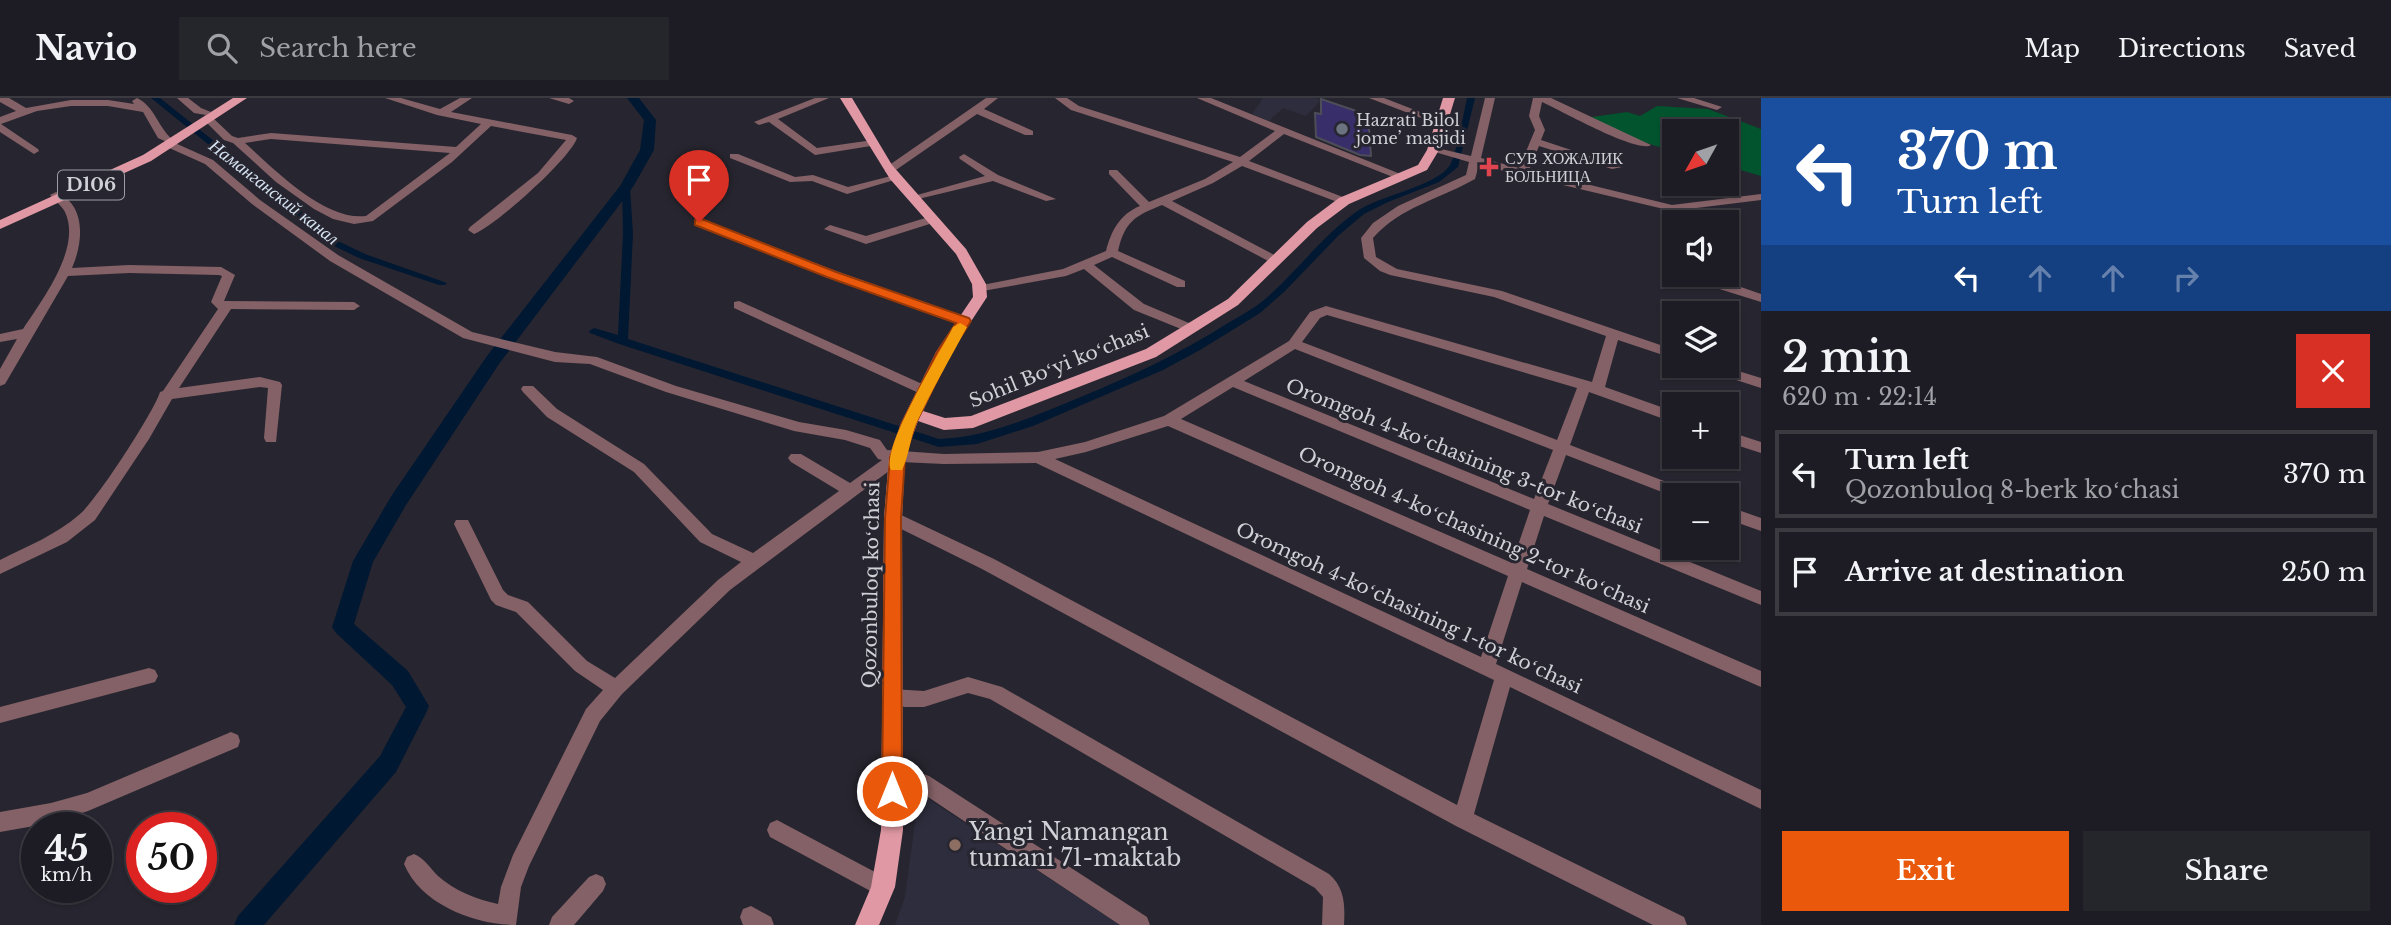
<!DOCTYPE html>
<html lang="en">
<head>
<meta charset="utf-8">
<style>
  body { margin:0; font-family:"Libre Baskerville",serif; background:#25252c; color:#f1f3f6; height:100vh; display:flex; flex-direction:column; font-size:26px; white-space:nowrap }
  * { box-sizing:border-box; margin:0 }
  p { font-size:23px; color:#a0a1a6 }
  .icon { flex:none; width:38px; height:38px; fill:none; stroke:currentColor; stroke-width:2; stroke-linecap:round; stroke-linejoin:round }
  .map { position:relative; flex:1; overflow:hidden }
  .side { display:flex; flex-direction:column; background:#1d1c24; width:630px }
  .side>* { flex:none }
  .hud { background:#1a4fa0; color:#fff; overflow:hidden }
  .needle { width:46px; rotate:230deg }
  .fabs { position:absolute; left:1662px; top:21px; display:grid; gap:14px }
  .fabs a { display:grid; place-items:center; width:77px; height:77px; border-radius:0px; background:#1d1c24; box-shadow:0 2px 5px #0004,0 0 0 2px #3b3a41; font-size:35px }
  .speed { position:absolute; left:21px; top:714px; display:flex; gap:14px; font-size:35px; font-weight:700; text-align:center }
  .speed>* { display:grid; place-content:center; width:91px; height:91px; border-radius:50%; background:#1d1c24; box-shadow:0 2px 5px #0004,0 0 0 2px #3b3a41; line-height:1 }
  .speed small { font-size:18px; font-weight:400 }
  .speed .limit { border:10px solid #d22; background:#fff; color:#111 }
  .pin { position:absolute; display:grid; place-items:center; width:60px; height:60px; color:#fff; margin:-72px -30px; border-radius:50% 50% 50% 0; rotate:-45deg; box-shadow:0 0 7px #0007 }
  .pin .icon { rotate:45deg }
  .me { position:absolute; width:77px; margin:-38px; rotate:0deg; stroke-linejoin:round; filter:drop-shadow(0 0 5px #0008) }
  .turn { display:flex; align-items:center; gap:24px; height:147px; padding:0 21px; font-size:32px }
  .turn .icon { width:91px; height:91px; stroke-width:2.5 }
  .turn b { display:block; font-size:49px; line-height:60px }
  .lanes { display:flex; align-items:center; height:66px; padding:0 21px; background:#0003; justify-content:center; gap:35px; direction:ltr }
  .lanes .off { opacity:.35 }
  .round { display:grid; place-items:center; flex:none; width:74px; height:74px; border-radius:0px; background:#25252c }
  .overview { display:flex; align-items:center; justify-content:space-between; height:119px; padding:0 21px }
  h1 { font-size:42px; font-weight:600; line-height:52px }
  .cta { display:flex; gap:14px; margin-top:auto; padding:14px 21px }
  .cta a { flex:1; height:80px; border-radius:0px; background:#ea580c; color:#fff; font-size:28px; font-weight:600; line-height:80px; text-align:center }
  .cta a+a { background:#25252c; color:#f1f3f6 }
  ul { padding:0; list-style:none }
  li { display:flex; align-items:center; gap:21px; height:88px; margin:0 14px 10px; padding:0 7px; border:4px solid #3b3a41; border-radius:0px }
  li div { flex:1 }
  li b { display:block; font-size:26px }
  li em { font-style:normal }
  header { display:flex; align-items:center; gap:42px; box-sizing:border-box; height:98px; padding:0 35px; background:#1d1c24; border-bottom:2px solid #3b3a41 }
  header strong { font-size:33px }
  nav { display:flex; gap:38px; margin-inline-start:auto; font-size:24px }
  .search { width:490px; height:63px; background:#25252c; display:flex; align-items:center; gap:18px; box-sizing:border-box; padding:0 24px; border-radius:0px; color:#a0a1a6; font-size:26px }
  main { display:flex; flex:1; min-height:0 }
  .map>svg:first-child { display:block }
  .built { fill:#2e2d3d }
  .green { fill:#01542d }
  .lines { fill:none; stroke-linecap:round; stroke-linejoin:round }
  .canal { fill:#001832; fill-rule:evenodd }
  .river { fill:#001832; fill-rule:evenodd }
  .building { fill:#372e6a; stroke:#4d4d58; stroke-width:2 }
  .minor { fill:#846166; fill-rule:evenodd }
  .major { fill:#e099a4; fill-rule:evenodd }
  .route { fill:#ea580c; stroke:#983908; stroke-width:2 }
  .slow { fill:#f59e0b }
  .worship-dot { fill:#6b7280; stroke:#272630; stroke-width:2.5 }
  .health-dot { fill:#e0444e; stroke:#272630; stroke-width:2.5 }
  .education-dot { fill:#8d6e63; stroke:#272630; stroke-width:2.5 }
  .labels { text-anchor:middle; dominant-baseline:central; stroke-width:6; stroke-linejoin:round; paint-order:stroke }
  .far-poi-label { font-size:16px; fill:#d0d0d7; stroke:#272630; text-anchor:start }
  .shield { fill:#272630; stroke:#9d9da5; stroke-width:2 }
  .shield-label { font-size:18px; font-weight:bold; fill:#d0d0d7 }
  .far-water-label { font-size:18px; font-style:italic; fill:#d5e3f3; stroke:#272630 }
  .street-label { font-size:19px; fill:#d0d0d7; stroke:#272630 }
  .near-poi-label { font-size:23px; fill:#d0d0d7; stroke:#272630; text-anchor:start }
</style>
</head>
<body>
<header>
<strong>Navio</strong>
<div class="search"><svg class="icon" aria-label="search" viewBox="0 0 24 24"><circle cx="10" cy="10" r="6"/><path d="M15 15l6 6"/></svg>Search here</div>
<nav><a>Map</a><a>Directions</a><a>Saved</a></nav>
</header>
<main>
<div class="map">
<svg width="1761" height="827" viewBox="0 0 1761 827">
  <rect width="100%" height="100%" fill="#272630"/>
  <path class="built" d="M 1263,0 L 1315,0 L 1321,2 L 1306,18 L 1283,10 L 1269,23 L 1252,16 Z
    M 919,695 L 1120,827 L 895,827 L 905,799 Z"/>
  <path class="green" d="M 1657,8 L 1708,11 L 1761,31 L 1761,78 L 1727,68 L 1727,33 L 1675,33 L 1675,54 L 1634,41 L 1585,20 L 1627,14 L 1640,18 Z"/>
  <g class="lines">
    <path class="canal" d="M 151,0 L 160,0 L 340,144 L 365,156 L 447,185 L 445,187 L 439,187 L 359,160 L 334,148 Z
      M 1467,0 L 1475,0 L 1458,69 L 1439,84 L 1388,104 L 1364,116 L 1339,137 L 1284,194 L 1260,215 L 1200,252 L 1163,272 L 1033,328 L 977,346 L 939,349 L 619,246 L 590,235 L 589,233 L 594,230 L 618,237 L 623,136 L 622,89 L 626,86 L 630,89 L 633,136 L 628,241 L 939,341 C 989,339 1031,319 1076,301 C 1129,279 1180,256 1228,225 C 1240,218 1253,211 1264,202 C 1296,175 1321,139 1356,114 C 1379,97 1436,89 1450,67 C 1456,58 1464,14 1467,0 Z"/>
    <path class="river" d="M 627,0 L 639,0 L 656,22 L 654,52 L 633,89 L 499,266 L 406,407 L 373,464 L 354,526 L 408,573 L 429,608 L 426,615 L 396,674 L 264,827 L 234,827 L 238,818 L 380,658 L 406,609 L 392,587 L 336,535 L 332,529 L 353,463 L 392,397 L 487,258 L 620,88 L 640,52 L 644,22 Z"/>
  </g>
  <path class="building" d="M 1321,1 L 1368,17 L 1371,58 L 1360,57 L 1316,39 L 1315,15 L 1321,16 Z"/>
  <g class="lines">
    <path class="minor" d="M 0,0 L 9,0 L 26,10 L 71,2 L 108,2 L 134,6 L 132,3 L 137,0 C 155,9 158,29 172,41 L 167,44 L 158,40 L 143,14 L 108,8 L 71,8 L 37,13 L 1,26 L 38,51 L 39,53 L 34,56 L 0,34 L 0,19 L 16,13 L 0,4 Z
      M 177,0 L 188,0 L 201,10 L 211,14 L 206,17 L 194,15 Z
      M 385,0 L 401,0 L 440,11 L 460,0 L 472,0 L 451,14 L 572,37 L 577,40 C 571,60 494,129 474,136 L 468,132 L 470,129 L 538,75 L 566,42 L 491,28 L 452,64 L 373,123 L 354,126 L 333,121 L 314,111 L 276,84 L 233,45 L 224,42 L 204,22 L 213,20 L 232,38 L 238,40 L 271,35 L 456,49 L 481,26 L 437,17 ZM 271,41 L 450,55 L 366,118 C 324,123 274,71 245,45 Z
      M 549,0 L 569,0 L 574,3 L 569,6 Z
      M 815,0 L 829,0 L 778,21 L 817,50 L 873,42 L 878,45 L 877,47 L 815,57 L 769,24 L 759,27 L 754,24 Z
      M 986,0 L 998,0 L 984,11 L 1033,33 L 1033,37 L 1025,37 L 977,16 L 893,74 L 885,74 L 885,70 Z
      M 1055,0 L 1067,0 L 1079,8 L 1240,59 L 1275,33 L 1197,0 L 1211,0 L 1408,79 L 1398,81 L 1284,36 L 1249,63 L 1348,101 L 1348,105 L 1340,105 L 1242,68 L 1213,85 L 1172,103 L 1280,160 L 1280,166 L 1276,167 L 1162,107 C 1135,118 1125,123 1118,153 L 1185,183 L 1185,189 L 1177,189 L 1112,159 L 1094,167 L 1144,206 L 1196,228 L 1198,231 L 1191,235 L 1134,212 L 1084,171 L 1066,178 L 977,194 L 977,188 L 1063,171 L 1106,153 C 1111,133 1120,116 1140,108 L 1109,76 L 1109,72 L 1117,72 L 1149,104 L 1205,81 L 1233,64 L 1071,12 Z
      M 1369,0 L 1384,0 L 1446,24 L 1437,26 Z
      M 1485,0 L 1495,0 L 1481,60 L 1519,70 L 1535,32 L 1529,18 L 1533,0 L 1551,0 L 1651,47 C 1638,56 1560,12 1542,4 L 1539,18 L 1545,32 L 1541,42 L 1622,69 L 1612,71 L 1539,48 L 1529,72 L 1672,107 L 1761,96 L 1761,102 L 1680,112 L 1690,124 L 1678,124 L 1668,112 L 1479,67 L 1475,81 C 1440,101 1400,109 1373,140 L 1376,159 L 1397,171 L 1502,193 L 1675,252 L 1675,261 L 1618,242 L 1605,289 L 1675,314 L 1675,325 L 1589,294 L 1570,347 L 1690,393 L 1693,397 L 1675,397 L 1675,399 L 1566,357 L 1548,406 L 1761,493 L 1761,507 L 1544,418 L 1527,471 L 1761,573 L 1761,589 L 1522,484 L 1496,566 L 1761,692 L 1761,711 L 1510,589 L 1474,716 L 1684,819 L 1687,827 L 1653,827 L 1456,728 L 982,471 L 887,424 L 885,420 L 887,416 L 899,416 L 994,461 L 1457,707 L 1494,582 L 1036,365 L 944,366 L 901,364 L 730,492 L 622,596 L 600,623 L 529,768 L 521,789 L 516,827 C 476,827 421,807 404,766 L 407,759 L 414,756 C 424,760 430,770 438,778 C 455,793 476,801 498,806 L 501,789 L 513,757 L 586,611 L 603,592 L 575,573 L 516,514 L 496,507 L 491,502 L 454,426 L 456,422 L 468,422 L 503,492 L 508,497 L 528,504 L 587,563 L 615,580 L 718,482 L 741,464 L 700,444 L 634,374 L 547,319 L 523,294 L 521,291 L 523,288 L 533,288 L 557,311 L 644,366 L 712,436 L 753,455 L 839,393 L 791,364 L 788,360 L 791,356 L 801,356 L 850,385 L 882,362 L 878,361 L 870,350 L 845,342 L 794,333 L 666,294 L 590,266 L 555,264 L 463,240 L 330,163 L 252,106 L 205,66 L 167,49 L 167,45 L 175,45 L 213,62 L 260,102 L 338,157 L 472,234 L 555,254 L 597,259 L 676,288 L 799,324 L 846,332 L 880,342 L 887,352 L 944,356 L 1038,354 L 1085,344 L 1164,318 L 1289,243 L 1310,214 L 1326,208 L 1592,284 L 1606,238 L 1494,199 L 1390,177 L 1380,173 L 1364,160 L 1361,140 L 1373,125 L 1398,108 L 1466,77 L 1469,64 L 1428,52 L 1433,49 L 1471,58 ZM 1327,217 L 1577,290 L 1557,342 L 1302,244 L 1320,220 ZM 1295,251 L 1553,352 L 1534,401 L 1244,283 ZM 1233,289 L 1530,412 L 1512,465 L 1181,321 ZM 1168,328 L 1508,478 L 1481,559 L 1055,361 L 1086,354 Z
      M 1677,0 L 1694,0 L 1722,9 L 1717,12 Z
      M 730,56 L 738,56 L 795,79 L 813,77 L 848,89 L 895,77 L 901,80 L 847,96 L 812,83 L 790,84 L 730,60 Z
      M 964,56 L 998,77 L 1056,101 L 1046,103 L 993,83 L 910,103 L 910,99 L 985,78 L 960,61 L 959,59 Z
      M 56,94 C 87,107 83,145 72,170 L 129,167 L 221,169 L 235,177 L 224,203 L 354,204 L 360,208 L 354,212 L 231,211 L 179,290 L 260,279 L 280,284 L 282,287 L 276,344 L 266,344 L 264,340 L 268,290 L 260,289 L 172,301 L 149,341 L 95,422 L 67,444 L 0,476 L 0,462 C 28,448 56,437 80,416 C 97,402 155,312 160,294 L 163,293 L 218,211 L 211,204 L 222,178 L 219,177 L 129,175 L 68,178 L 5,286 L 0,288 L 0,271 L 17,241 L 0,244 L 0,236 L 23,231 C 42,202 82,150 65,114 C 62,108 55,103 50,97 Z
      M 932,118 L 936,120 L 936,124 L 866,146 L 824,131 L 830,127 L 866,138 Z
      M 699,120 L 836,173 L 969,220 L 971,223 L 969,226 L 959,226 L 828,179 L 695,127 L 695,121 Z
      M 1694,177 L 1706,177 L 1761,196 L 1761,204 L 1697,184 Z
      M 739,203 L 931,290 L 933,293 L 926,298 L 921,296 L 734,210 L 734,204 Z
      M 1700,268 L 1722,268 L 1761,280 L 1761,290 L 1702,271 Z
      M 1727,333 L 1761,344 L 1761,355 L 1727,344 Z
      M 1727,408 L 1761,420 L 1761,433 L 1727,421 Z
      M 149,570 L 155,572 L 158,578 L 155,584 L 0,625 L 0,609 Z
      M 968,579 L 1002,589 L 1329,776 C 1345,790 1345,807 1344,827 L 1322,827 L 1323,799 L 1315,790 L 990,601 L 968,595 L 924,609 L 905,609 L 885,605 L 882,599 L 885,593 L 891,591 L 924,593 Z
      M 231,634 L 238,637 L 240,643 L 238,649 L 88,713 L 51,725 L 0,734 L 0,714 L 51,705 L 87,695 Z
      M 892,664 L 929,678 L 1147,819 L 1150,827 L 1120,827 L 916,691 L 885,679 L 882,673 L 885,667 Z
      M 777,722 L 890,782 L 893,789 L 890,796 L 883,799 L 876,796 L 770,739 L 767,732 L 770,725 Z
      M 596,776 L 603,779 L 606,786 L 603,793 L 574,827 L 549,827 L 552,819 L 589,779 Z
      M 751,808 L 771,819 L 774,827 L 743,827 L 740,819 L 743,811 Z"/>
    <path class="major" d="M 233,0 L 247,0 L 151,63 L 0,131 L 0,122 L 143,57 Z
      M 840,0 L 852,0 L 892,67 L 966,151 L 986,186 L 987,199 L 951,254 L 923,313 L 945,320 L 971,318 L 1146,251 L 1228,201 L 1307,124 L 1339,100 L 1418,67 L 1427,52 L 1443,0 L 1455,0 L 1439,52 L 1427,72 L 1349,106 L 1317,130 L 1238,207 L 1156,259 L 973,330 L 944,332 L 918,323 L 905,359 L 902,420 L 903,732 L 895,789 L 879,827 L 855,827 L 871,789 L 881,732 L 884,420 L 889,359 L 901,325 L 936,254 L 973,199 L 972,186 L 956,156 L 890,81 Z"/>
  </g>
  <path class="route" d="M 699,120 L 836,174 L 969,220 L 971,223 L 951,254 L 916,325 L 905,359 L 901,420 L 902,693 L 899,699 L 892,702 L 885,699 L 882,693 L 885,420 L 890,359 L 902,325 L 937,254 L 956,225 L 827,179 L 695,127 L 695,122 Z"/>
  <path class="slow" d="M 960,225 L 967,229 C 950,261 931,293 916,326 C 910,341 909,358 902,372 L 891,372 C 881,349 940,255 953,229 Z"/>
  <circle class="worship-dot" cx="1342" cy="31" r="7"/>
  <path class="health-dot" d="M1485.5 58.5h7v7h7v7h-7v7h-7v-7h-7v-7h7z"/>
  <circle class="education-dot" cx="955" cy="747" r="7"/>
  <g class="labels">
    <g class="far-poi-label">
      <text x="1356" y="22">Hazrati Bilol<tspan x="1356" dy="18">jome’ masjidi</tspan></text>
      <text x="1505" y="60">СУВ ХОЖАЛИК<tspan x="1505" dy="18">БОЛЬНИЦА</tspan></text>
    </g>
    <rect class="shield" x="58" y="72.5" width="66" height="29" rx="5"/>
    <g class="shield-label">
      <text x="91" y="87">D106</text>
    </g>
    <g class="far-water-label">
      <text transform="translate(274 94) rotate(38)">Наманганский канал</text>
    </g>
    <g class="street-label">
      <text transform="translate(1059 268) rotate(-22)">Sohil Boʻyi koʻchasi</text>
      <text transform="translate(1464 358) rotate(22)">Oromgoh 4-koʻchasining 3-tor koʻchasi</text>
      <text transform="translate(1474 432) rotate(24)">Oromgoh 4-koʻchasining 2-tor koʻchasi</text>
      <text transform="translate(871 487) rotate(-89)">Qozonbuloq koʻchasi</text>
      <text transform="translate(1409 510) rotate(25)">Oromgoh 4-koʻchasining 1-tor koʻchasi</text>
    </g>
    <g class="near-poi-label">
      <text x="969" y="734">Yangi Namangan<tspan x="969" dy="26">tumani 71-maktab</tspan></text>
    </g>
  </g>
</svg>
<div class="fabs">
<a><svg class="needle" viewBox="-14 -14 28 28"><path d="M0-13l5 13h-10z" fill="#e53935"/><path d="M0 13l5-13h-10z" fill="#a0a1a6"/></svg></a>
<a><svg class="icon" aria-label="sound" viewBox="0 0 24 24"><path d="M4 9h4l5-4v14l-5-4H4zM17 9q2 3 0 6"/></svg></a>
<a><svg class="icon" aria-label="layers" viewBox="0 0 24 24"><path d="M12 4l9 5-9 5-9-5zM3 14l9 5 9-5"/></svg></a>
<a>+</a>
<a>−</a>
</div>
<div class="speed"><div>45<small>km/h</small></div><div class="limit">50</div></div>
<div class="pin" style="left:699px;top:124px;background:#d93025"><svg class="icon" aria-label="arrive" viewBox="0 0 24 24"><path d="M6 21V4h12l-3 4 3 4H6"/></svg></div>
<svg class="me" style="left:892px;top:693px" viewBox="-20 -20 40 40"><circle r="17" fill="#ea580c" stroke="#fff" stroke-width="3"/><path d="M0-11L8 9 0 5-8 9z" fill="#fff"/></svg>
</div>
<section class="side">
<div class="hud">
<div class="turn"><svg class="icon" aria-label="left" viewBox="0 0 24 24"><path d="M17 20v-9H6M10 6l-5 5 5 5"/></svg><div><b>370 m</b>Turn left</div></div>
<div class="lanes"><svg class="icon" aria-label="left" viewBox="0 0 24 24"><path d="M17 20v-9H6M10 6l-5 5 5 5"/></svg><svg class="icon off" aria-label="ahead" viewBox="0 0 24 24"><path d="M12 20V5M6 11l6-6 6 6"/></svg><svg class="icon off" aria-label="ahead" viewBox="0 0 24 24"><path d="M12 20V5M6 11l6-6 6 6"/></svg><svg class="icon off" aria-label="right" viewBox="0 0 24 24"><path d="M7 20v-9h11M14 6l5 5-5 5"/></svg></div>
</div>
<div class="overview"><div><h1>2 min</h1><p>620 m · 22:14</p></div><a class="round" style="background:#d93025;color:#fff"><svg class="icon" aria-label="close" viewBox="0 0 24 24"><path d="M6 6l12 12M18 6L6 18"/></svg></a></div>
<ul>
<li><svg class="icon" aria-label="left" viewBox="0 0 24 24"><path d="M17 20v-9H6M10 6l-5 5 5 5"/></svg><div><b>Turn left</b><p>Qozonbuloq 8-berk koʻchasi</p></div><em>370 m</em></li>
<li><svg class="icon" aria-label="arrive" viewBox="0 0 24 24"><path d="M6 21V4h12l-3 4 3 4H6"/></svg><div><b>Arrive at destination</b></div><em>250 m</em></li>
</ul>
<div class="cta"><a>Exit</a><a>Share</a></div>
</section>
</main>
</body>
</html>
